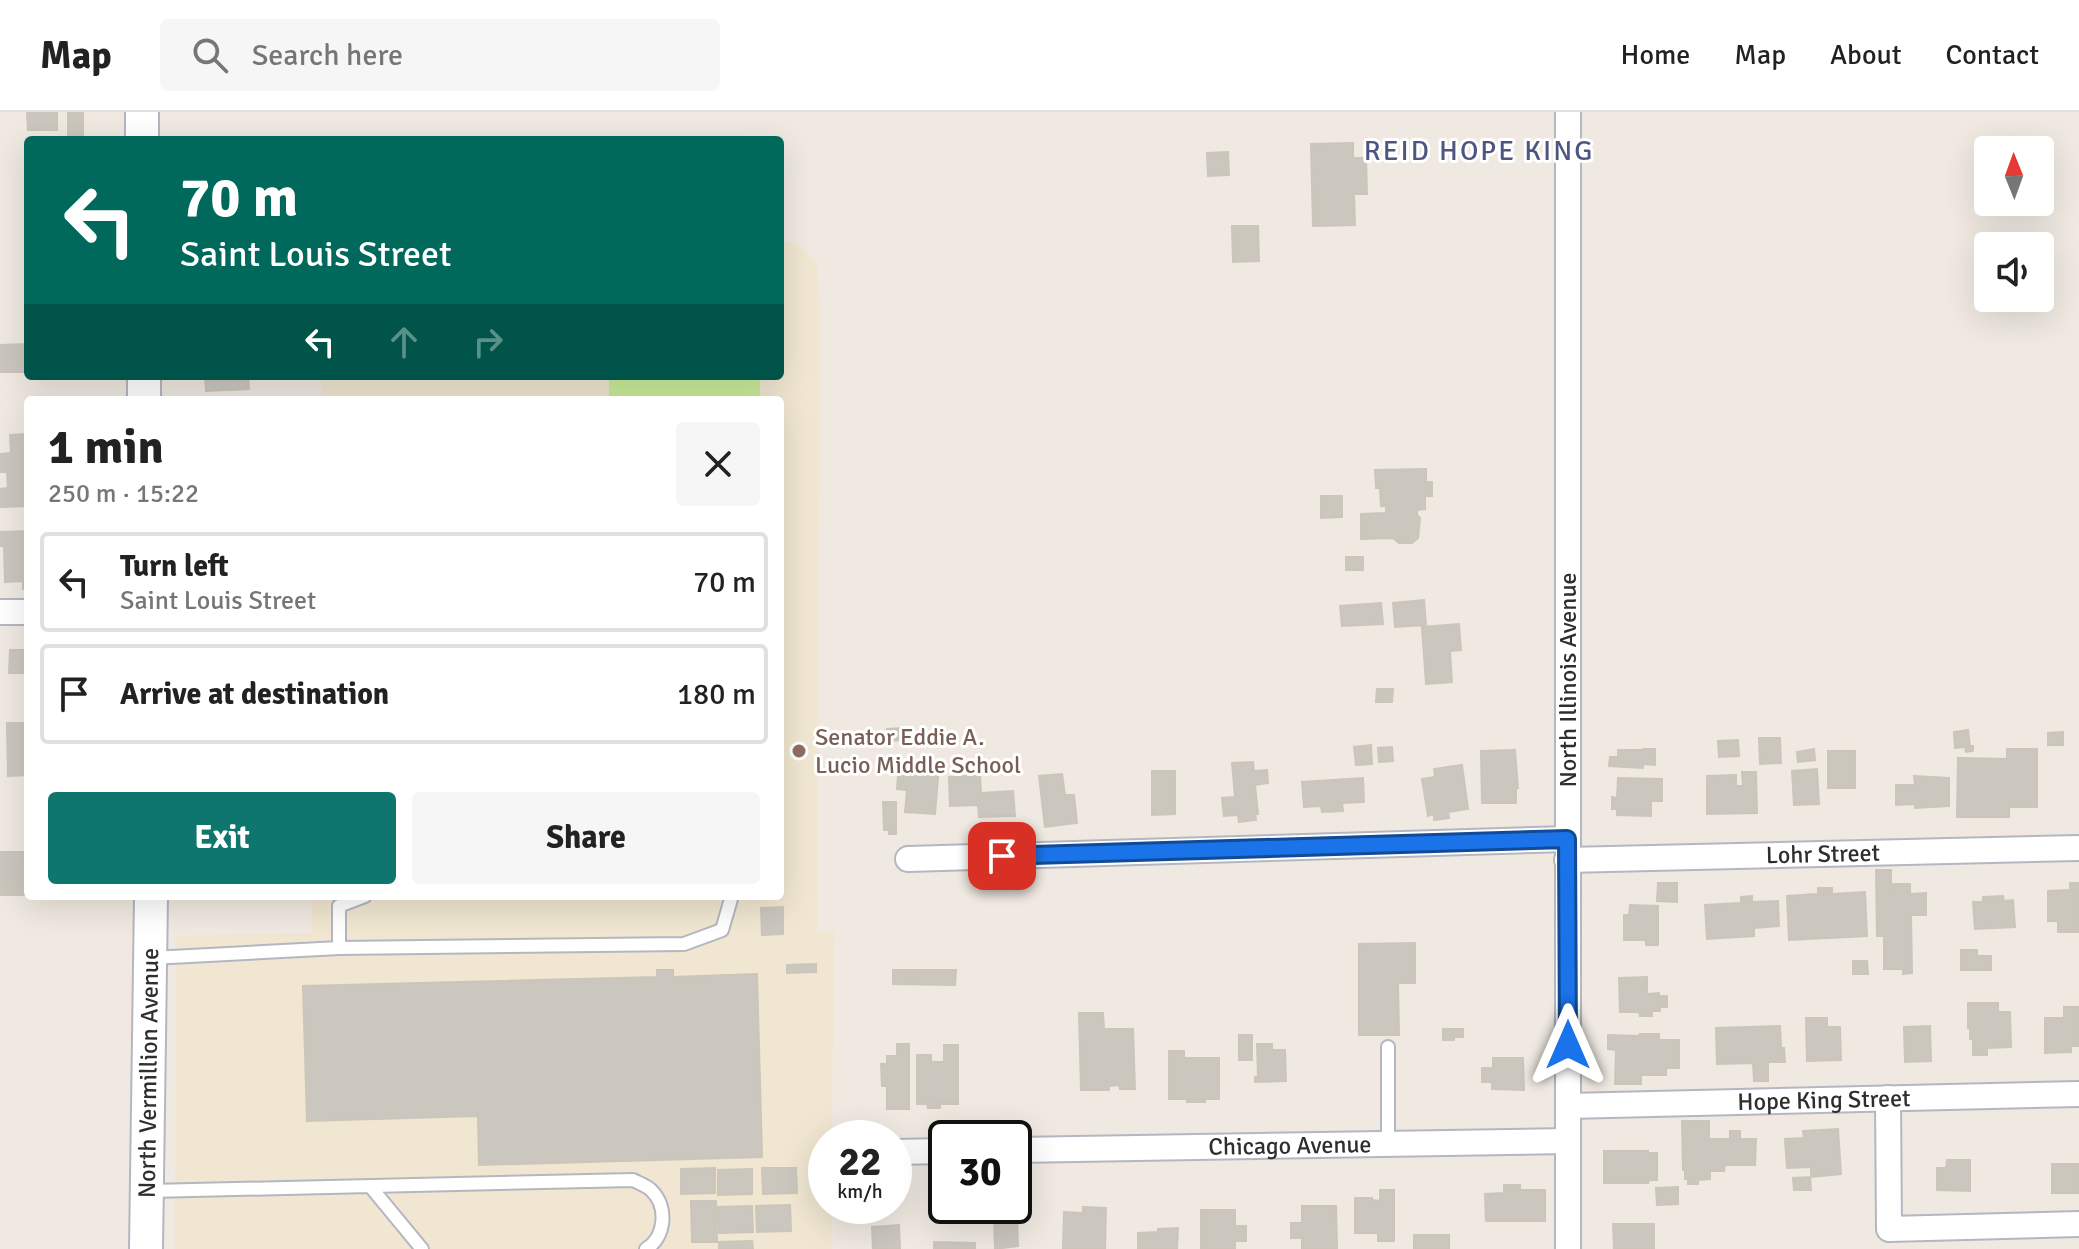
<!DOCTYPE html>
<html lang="en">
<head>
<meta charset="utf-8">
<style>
  body { margin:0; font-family:Signika,sans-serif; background:#f6f6f6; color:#222; height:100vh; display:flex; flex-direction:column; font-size:30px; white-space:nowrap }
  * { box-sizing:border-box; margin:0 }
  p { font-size:26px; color:#767676 }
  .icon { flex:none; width:44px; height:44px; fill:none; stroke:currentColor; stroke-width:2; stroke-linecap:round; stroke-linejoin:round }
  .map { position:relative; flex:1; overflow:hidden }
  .sheet { position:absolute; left:24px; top:284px; width:760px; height:504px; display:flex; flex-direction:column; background:#fff; border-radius:8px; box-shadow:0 8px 32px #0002 }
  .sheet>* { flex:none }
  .banner { position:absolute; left:24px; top:24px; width:760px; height:244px; border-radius:8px; box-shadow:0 8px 32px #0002; background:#00695c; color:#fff; overflow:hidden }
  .needle { width:52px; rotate:359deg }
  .controls { position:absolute; left:1974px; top:24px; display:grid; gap:16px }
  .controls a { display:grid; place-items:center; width:80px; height:80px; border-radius:8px; background:#fff; box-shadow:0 8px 32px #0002; font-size:40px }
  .speed { position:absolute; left:808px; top:1008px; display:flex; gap:16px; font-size:40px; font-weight:700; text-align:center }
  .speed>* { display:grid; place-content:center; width:104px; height:104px; border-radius:50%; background:#fff; box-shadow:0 8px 32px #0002; line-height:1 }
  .speed small { font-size:20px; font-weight:400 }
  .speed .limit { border:4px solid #111; border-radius:12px; background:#fff; color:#111 }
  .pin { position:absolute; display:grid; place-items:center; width:68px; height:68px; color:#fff; margin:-34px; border-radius:16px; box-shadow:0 4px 12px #0006 }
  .me { position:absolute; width:88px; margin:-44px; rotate:0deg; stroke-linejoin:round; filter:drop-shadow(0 0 6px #0008) }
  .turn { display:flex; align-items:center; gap:28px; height:168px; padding:0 24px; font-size:36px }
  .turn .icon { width:104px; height:104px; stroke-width:2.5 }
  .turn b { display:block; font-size:56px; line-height:68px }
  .lanes { display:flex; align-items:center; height:76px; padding:0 24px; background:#0003; justify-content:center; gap:40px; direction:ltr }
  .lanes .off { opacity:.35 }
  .round { display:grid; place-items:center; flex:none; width:84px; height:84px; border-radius:8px; background:#f6f6f6 }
  .summary { display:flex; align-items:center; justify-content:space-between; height:136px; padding:0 24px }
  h1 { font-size:48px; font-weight:700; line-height:60px }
  .action { display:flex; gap:16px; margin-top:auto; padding:16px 24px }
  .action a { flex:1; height:92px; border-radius:8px; background:#0f766e; color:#fff; font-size:32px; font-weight:700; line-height:92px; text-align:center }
  .action a+a { background:#f6f6f6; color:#222 }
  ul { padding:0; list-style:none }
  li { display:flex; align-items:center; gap:24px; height:100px; margin:0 16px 12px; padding:0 8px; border:4px solid #e0e0e0; border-radius:8px }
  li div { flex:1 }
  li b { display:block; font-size:30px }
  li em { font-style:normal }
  header { display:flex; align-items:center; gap:48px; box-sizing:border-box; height:112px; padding:0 40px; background:#fff; border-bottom:2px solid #e0e0e0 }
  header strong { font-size:38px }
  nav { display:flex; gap:44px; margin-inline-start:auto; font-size:28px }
  .search { width:560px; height:72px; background:#f6f6f6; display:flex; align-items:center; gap:20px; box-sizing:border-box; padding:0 28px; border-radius:8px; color:#767676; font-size:30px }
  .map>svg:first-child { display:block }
  .education { fill:#f0e6d1 }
  .pitch { fill:#c9ec9a }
  .building { fill:#cbc7bf; stroke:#cbc5ba; stroke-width:2 }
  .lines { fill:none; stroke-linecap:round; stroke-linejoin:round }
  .lane-casing { stroke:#b4b7c1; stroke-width:16 }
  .street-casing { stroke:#b4b7c1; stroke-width:28 }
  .secondary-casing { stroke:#b4b7c1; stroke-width:36 }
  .lane { stroke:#fff; stroke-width:12 }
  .street { stroke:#fff; stroke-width:24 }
  .secondary { stroke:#fff; stroke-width:32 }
  .route-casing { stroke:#114b97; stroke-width:20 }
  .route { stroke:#1a73e8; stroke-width:14 }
  .education-dot { fill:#8d6e63; stroke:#fff; stroke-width:3 }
  .labels { text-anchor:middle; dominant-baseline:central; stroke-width:6; stroke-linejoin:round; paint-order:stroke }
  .street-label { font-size:24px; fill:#2e2e2e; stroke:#fff }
  .education-label { font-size:24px; fill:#785e54; stroke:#fff; text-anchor:start }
  .quarter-label { font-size:28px; letter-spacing:2px; fill:#4d5680; stroke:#fff }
</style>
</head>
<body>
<header>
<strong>Map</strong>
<div class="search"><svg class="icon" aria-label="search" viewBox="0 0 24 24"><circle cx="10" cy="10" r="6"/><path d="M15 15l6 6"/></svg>Search here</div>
<nav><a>Home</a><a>Map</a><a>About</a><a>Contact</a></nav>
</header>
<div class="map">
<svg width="2079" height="1137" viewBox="0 0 2079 1137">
  <rect width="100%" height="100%" fill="#efe9e1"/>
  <path class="education" d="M 780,130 L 796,131 L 818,153 L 817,163 L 820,195 L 817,819 L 834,819 L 832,1026 L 826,1026 L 826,1094 L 832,1094 L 831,1137 L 175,1137 L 176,824 L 312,821 L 312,784 L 780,784 L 780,288 L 322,288 L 322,264 L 780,264 Z"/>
  <path class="pitch" d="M 609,264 L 760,264 L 760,288 L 609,288 Z"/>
  <path class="building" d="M 27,0 L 57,0 L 57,18 L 28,18 Z
    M 68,0 L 83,0 L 83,23 L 68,23 Z
    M 1353,31 L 1353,46 L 1366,46 L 1367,82 L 1354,82 L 1355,113 L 1313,114 L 1311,32 Z
    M 1228,40 L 1229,63 L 1208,64 L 1207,41 Z
    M 1232,114 L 1258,114 L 1259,149 L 1233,150 Z
    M 28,232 L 28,260 L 0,260 L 0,233 Z
    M 205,264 L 248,264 L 249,277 L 206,279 Z
    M 28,322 L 28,394 L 0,395 L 0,377 L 8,376 L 7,360 L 0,360 L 0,342 L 11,341 L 10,323 Z
    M 1426,357 L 1426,370 L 1432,370 L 1432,384 L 1425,384 L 1425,397 L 1417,398 L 1417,403 L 1420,406 L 1418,426 L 1412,431 L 1399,431 L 1393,426 L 1361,427 L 1361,402 L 1386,401 L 1386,394 L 1381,394 L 1380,376 L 1376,376 L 1375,358 Z
    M 1321,384 L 1342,384 L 1342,405 L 1321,406 Z
    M 28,419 L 28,477 L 23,477 L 23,469 L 5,470 L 4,434 L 0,434 L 0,420 Z
    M 1346,445 L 1363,445 L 1363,458 L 1346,458 Z
    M 1424,488 L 1426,513 L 1395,515 L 1393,491 Z
    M 1381,491 L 1383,512 L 1342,514 L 1340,494 Z
    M 1459,512 L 1461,538 L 1450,539 L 1452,570 L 1426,572 L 1422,515 Z
    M 10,538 L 28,538 L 28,561 L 9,561 Z
    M 1377,577 L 1393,577 L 1392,590 L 1376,590 Z
    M 7,611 L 28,611 L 28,663 L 8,664 Z
    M 904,616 L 904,628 L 888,629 L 887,617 Z
    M 1968,618 L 1970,634 L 1973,634 L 1973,639 L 1966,640 L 1965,635 L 1955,636 L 1954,620 Z
    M 2063,620 L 2063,633 L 2048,633 L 2048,621 Z
    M 1759,626 L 1780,626 L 1781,651 L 1760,652 Z
    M 1738,628 L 1739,644 L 1719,645 L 1718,629 Z
    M 1371,633 L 1372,652 L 1356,653 L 1354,635 Z
    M 1392,635 L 1393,649 L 1379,650 L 1378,636 Z
    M 1643,637 L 1655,637 L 1655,653 L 1643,652 L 1643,656 L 1609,654 L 1610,645 L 1618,645 L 1618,638 L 1642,638 Z
    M 1814,637 L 1815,648 L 1798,650 L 1797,640 Z
    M 2007,637 L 2037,637 L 2037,695 L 2009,695 L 2009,705 L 1957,705 L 1958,646 L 2007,647 Z
    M 1515,638 L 1518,676 L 1516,676 L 1516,691 L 1482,691 L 1481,639 Z
    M 1828,639 L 1855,639 L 1855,676 L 1828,676 Z
    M 899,650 L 939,653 L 935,702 L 905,700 L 907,678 L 897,677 Z
    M 1253,650 L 1254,659 L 1267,658 L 1268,671 L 1255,673 L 1258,702 L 1255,702 L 1256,708 L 1239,710 L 1238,703 L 1224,704 L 1222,686 L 1235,685 L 1232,651 Z
    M 1462,653 L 1468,697 L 1448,700 L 1449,706 L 1434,708 L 1434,702 L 1428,704 L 1422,667 L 1435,665 L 1434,657 Z
    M 1817,657 L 1819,692 L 1794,693 L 1792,659 Z
    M 1152,659 L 1175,659 L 1175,702 L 1152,703 Z
    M 1742,660 L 1756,660 L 1757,701 L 1707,702 L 1707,664 L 1736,663 L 1736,674 L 1743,674 Z
    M 1062,662 L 1065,683 L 1074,683 L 1077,711 L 1045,715 L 1039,664 Z
    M 980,663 L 981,681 L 1013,679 L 1015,704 L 979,705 L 978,693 L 950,694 L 949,665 Z
    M 1914,664 L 1949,666 L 1949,694 L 1915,696 L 1915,692 L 1896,693 L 1896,673 L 1915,673 Z
    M 1363,666 L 1364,690 L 1342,691 L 1343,699 L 1322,700 L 1321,694 L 1304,695 L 1302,670 Z
    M 1618,666 L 1662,667 L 1662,689 L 1651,689 L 1651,704 L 1617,703 L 1617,697 L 1612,697 L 1612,685 L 1617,686 Z
    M 883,690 L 896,690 L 896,722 L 889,722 L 889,718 L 884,718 Z
    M 0,740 L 28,740 L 28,783 L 0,783 Z
    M 1876,758 L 1891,758 L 1891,782 L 1893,782 L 1893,772 L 1910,772 L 1910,782 L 1926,781 L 1926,803 L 1911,803 L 1912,861 L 1903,862 L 1903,857 L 1884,857 L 1884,824 L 1877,824 Z
    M 1658,771 L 1677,771 L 1677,790 L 1657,789 Z
    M 2070,771 L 2079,771 L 2079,820 L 2058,820 L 2058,809 L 2048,809 L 2048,779 L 2070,778 Z
    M 1818,776 L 1832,776 L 1832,782 L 1865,780 L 1867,824 L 1789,828 L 1787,784 L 1818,782 Z
    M 1752,784 L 1752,790 L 1778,789 L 1779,814 L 1754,816 L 1754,824 L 1707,827 L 1705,793 L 1741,791 L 1741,785 Z
    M 2003,784 L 2004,789 L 2013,788 L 2015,815 L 1975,817 L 1973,790 L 1983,790 L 1983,785 Z
    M 1630,793 L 1658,794 L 1658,833 L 1646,833 L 1646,828 L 1624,828 L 1624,803 L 1629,803 Z
    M 783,795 L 783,822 L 762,823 L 761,796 Z
    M 1415,831 L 1415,871 L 1398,871 L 1399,923 L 1359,923 L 1359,832 Z
    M 1961,838 L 1977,838 L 1977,844 L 1991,844 L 1991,858 L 1961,858 Z
    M 1853,849 L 1867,849 L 1868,862 L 1853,862 Z
    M 816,852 L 816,860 L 787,861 L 787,853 Z
    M 657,858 L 673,858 L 673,865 L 757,862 L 762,1045 L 479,1053 L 478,1004 L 307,1009 L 303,874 L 657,865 Z
    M 893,858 L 956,858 L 955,873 L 893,872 Z
    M 1647,865 L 1647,882 L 1659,881 L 1659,884 L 1667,884 L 1667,895 L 1660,895 L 1660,899 L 1652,899 L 1652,904 L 1640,904 L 1639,900 L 1620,900 L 1619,866 Z
    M 1968,891 L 1998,891 L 1998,900 L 2010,900 L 2011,935 L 1987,936 L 1987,943 L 1973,943 L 1973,927 L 1970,927 L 1970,916 L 1968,916 Z
    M 2064,895 L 2079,895 L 2079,934 L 2071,934 L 2071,940 L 2045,941 L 2045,906 L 2064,906 Z
    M 1079,901 L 1103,901 L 1104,917 L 1133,917 L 1135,977 L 1120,977 L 1119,973 L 1109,974 L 1109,978 L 1081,978 Z
    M 1806,906 L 1827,906 L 1827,915 L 1840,915 L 1841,948 L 1807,949 Z
    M 1780,914 L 1781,936 L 1784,936 L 1785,950 L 1768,950 L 1768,969 L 1754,969 L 1753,951 L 1717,952 L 1716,916 Z
    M 1930,914 L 1931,949 L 1905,950 L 1904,915 Z
    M 1443,917 L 1463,917 L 1463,925 L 1454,925 L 1454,928 L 1443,928 Z
    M 1640,922 L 1659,922 L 1659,928 L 1679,928 L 1679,956 L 1666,956 L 1666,963 L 1641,963 L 1641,972 L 1615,972 L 1616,938 L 1608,937 L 1608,923 L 1641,924 Z
    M 1239,923 L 1252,923 L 1252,948 L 1239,948 Z
    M 897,932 L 909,932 L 909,997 L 887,997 L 887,974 L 882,974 L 881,952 L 887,952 L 887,944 L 897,944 Z
    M 1257,932 L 1272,932 L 1272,938 L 1285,938 L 1286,969 L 1255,970 L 1255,965 L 1258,965 Z
    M 944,933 L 958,933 L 958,992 L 940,992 L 940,996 L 928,996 L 927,992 L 917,992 L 917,943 L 931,943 L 931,950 L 944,950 Z
    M 1169,939 L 1184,939 L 1184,946 L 1219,946 L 1219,987 L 1205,987 L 1205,990 L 1187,990 L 1187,987 L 1169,987 Z
    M 1493,946 L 1523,946 L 1524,978 L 1492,977 L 1492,970 L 1482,970 L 1482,956 L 1493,956 Z
    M 1682,1009 L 1709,1009 L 1709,1027 L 1730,1027 L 1730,1019 L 1740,1019 L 1740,1027 L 1756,1027 L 1755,1053 L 1725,1053 L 1724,1059 L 1710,1059 L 1710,1067 L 1698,1068 L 1698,1072 L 1688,1072 L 1688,1067 L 1685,1067 L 1685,1058 L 1683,1058 Z
    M 1838,1017 L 1841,1062 L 1811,1065 L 1811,1055 L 1787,1056 L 1785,1027 L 1804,1026 L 1803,1019 Z
    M 1604,1039 L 1648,1039 L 1648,1041 L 1657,1041 L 1657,1068 L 1649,1068 L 1648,1071 L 1604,1071 Z
    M 1947,1048 L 1970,1048 L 1970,1079 L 1937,1078 L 1937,1056 L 1946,1056 Z
    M 2052,1052 L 2078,1052 L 2078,1081 L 2052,1081 Z
    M 715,1056 L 715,1081 L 681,1082 L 681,1057 Z
    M 762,1056 L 796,1056 L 797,1081 L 763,1082 Z
    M 752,1057 L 752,1082 L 718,1083 L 718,1058 Z
    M 1810,1065 L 1811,1078 L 1794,1078 L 1793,1066 Z
    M 1504,1073 L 1520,1073 L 1520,1078 L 1545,1078 L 1545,1109 L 1486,1109 L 1485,1082 L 1504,1081 Z
    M 1678,1075 L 1678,1092 L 1657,1093 L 1656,1076 Z
    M 1380,1078 L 1394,1078 L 1394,1129 L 1378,1129 L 1378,1121 L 1355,1121 L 1355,1086 L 1372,1086 L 1372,1088 L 1380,1089 Z
    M 691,1089 L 716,1089 L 717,1130 L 692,1130 Z
    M 790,1093 L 791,1119 L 757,1120 L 756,1094 Z
    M 752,1094 L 753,1120 L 719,1121 L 718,1095 Z
    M 1302,1094 L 1336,1094 L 1337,1137 L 1302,1137 L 1302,1126 L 1291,1126 L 1291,1111 L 1302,1111 Z
    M 1083,1095 L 1106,1096 L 1105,1137 L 1063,1137 L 1064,1100 L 1083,1101 Z
    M 1201,1098 L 1235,1098 L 1235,1114 L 1246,1114 L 1246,1129 L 1235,1129 L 1235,1137 L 1201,1137 Z
    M 1017,1103 L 1018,1134 L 995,1137 L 994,1104 Z
    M 1613,1112 L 1654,1112 L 1654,1137 L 1614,1137 Z
    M 899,1113 L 900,1137 L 873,1137 L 872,1115 Z
    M 1178,1116 L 1177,1137 L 1138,1137 L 1138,1121 L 1158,1120 L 1158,1117 Z
    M 1414,1123 L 1449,1123 L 1449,1137 L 1414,1137 Z
    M 752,1129 L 753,1137 L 719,1137 L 719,1130 Z
    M 934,1130 L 975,1131 L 975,1137 L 934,1137 Z"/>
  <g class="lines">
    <g class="lane-casing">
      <path id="lane" d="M 339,836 L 684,832 L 722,818 L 731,787 L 729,784
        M 152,846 L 339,836 L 339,794 L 365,784
        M 1388,935 L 1388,1032
        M 370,1074 L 422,1137
        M 150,1079 L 633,1068 C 639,1071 647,1074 651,1078 C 668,1094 666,1125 646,1137"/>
    </g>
    <g class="street-casing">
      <g id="street">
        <path d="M 0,500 L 28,500"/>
        <path d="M 908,747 L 1567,727"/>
        <path id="s1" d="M 1567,748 L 2079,736"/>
        <path d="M 1888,986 L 1889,1117 L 2079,1112"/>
        <path id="s2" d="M 1568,994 L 2079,982"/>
        <path id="s3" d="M 1014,1038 L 1568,1029"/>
        <path d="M 894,1040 L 946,1039"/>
        <path d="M 1568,1137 L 1568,0"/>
      </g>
    </g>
    <g class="secondary-casing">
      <g id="secondary">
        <path d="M 142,0 L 142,28"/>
        <path d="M 144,264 L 144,288"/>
        <path id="s4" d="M 146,1137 L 151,784"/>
      </g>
    </g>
    <use href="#lane" class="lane"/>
    <use href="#street" class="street"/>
    <use href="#secondary" class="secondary"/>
  </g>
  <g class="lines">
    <g class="route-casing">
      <path id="route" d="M 1002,744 L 1567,727 L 1568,933"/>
    </g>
    <use href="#route" class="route"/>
  </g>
  <circle class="education-dot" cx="799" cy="639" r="8"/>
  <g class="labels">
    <g class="street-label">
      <text transform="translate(1568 568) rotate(-90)">North Illinois Avenue</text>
      <text stroke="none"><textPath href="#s1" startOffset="256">Lohr Street</textPath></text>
      <text stroke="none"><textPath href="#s4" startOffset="176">North Vermillion Avenue</textPath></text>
      <text stroke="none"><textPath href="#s2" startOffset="256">Hope King Street</textPath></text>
      <text stroke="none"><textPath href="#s3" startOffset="276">Chicago Avenue</textPath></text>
    </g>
    <g class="education-label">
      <text x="815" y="625">Senator Eddie A.<tspan x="815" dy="28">Lucio Middle School</tspan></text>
    </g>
    <g class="quarter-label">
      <text x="1479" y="39">REID HOPE KING</text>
    </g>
  </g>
</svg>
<div class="controls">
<a><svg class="needle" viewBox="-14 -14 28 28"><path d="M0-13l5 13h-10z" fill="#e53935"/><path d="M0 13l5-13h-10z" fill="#767676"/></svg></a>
<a><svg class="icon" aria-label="sound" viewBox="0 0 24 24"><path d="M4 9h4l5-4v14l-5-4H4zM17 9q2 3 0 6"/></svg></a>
</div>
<div class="speed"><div>22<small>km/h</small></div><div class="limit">30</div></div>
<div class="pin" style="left:1002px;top:744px;background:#d93025"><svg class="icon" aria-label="arrive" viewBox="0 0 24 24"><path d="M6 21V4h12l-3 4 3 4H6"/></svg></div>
<svg class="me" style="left:1568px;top:933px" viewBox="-20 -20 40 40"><path d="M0-17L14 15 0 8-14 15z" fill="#1a73e8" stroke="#fff" stroke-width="4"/></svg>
<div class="banner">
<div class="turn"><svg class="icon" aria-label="left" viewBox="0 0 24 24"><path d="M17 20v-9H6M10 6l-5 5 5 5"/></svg><div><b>70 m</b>Saint Louis Street</div></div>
<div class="lanes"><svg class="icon" aria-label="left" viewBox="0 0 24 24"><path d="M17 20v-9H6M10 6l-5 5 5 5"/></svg><svg class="icon off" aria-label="ahead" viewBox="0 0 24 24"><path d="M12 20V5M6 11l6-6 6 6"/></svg><svg class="icon off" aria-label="right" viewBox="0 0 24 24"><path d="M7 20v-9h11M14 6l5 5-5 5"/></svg></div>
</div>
<section class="sheet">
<div class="summary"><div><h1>1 min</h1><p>250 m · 15:22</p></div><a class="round"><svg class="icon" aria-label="close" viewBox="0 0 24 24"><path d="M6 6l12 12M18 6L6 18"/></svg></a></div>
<ul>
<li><svg class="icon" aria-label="left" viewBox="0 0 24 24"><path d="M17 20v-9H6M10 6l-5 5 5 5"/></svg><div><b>Turn left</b><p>Saint Louis Street</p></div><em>70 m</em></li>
<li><svg class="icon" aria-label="arrive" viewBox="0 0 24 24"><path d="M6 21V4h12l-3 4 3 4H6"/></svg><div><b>Arrive at destination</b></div><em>180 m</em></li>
</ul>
<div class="action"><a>Exit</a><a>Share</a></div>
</section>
</div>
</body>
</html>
